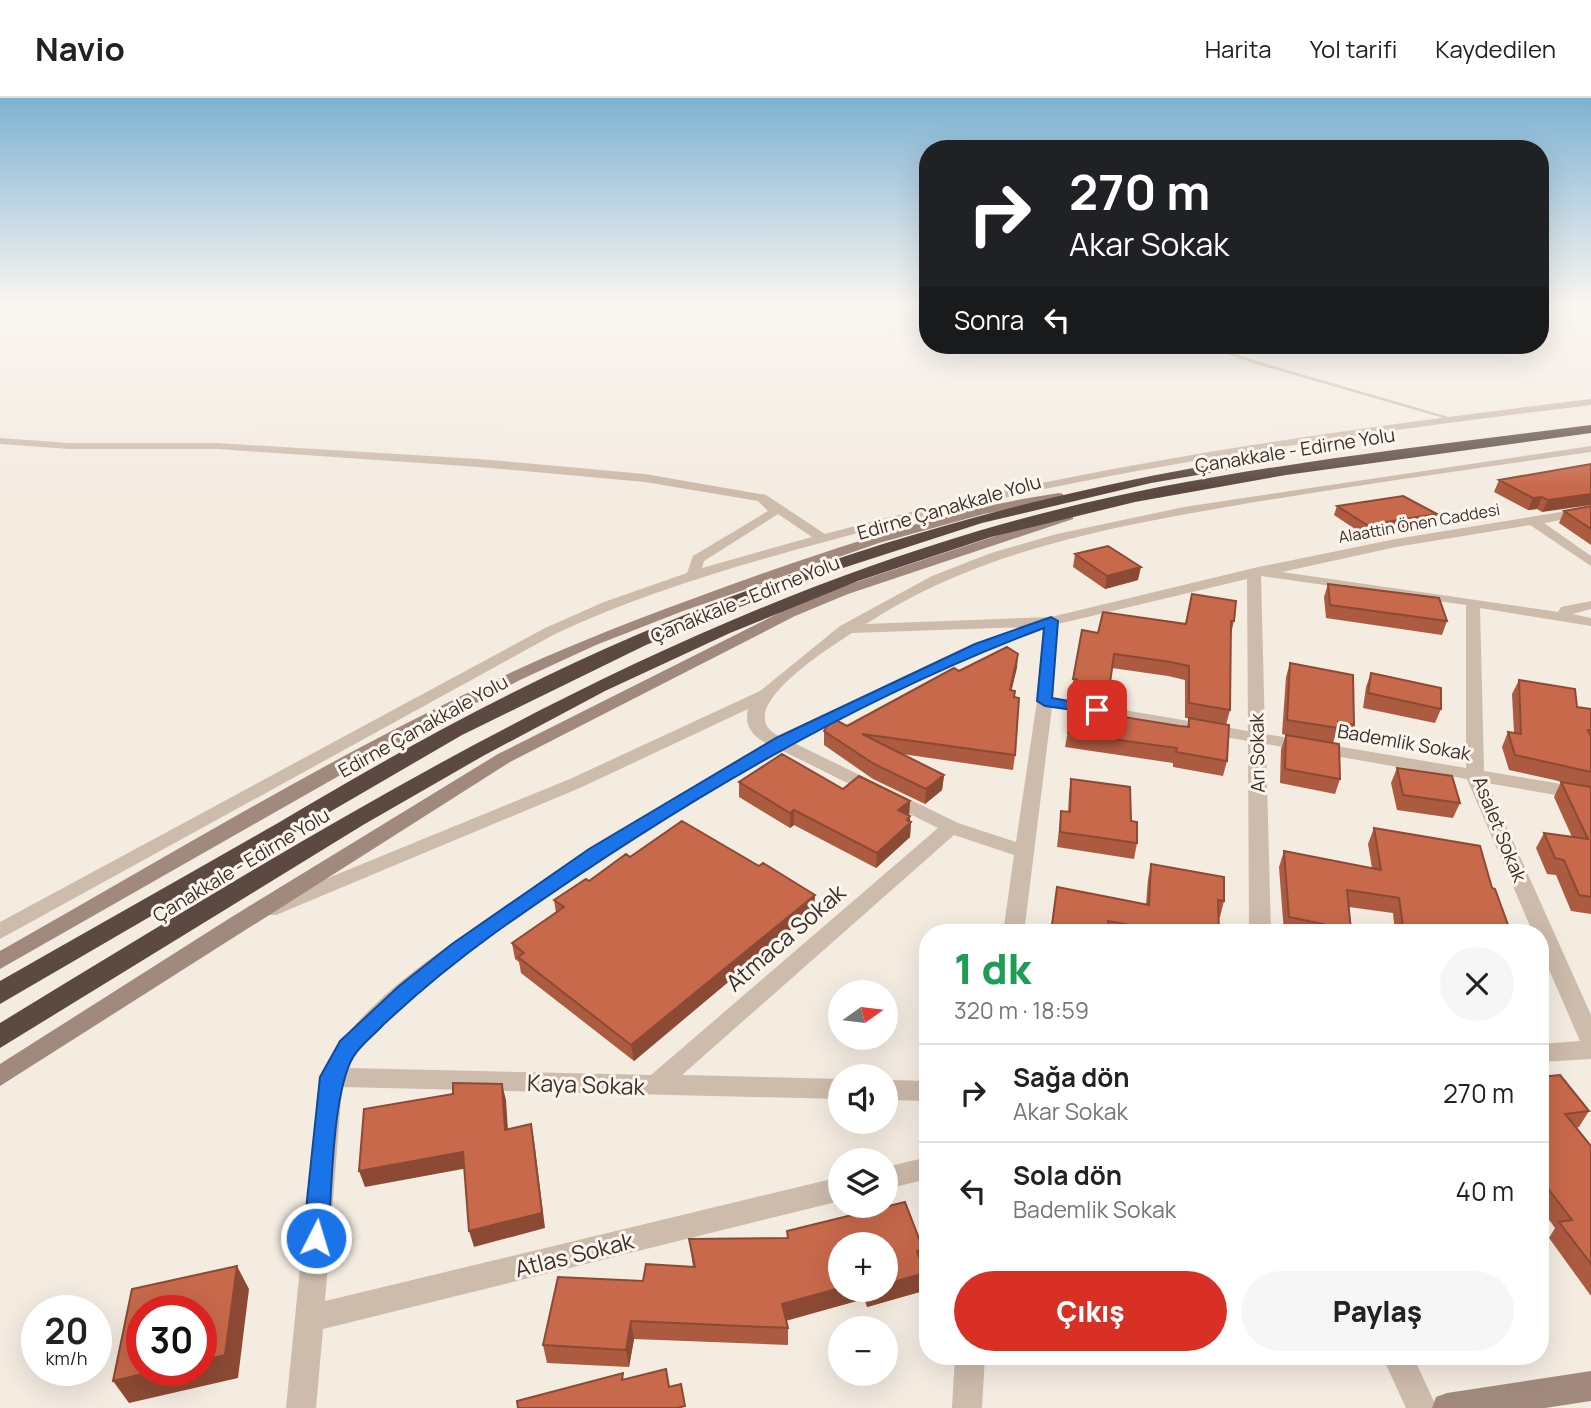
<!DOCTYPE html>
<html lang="tr">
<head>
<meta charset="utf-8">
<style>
  body { margin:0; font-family:Manrope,sans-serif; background:#f6f6f6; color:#222; height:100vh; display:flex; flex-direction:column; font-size:26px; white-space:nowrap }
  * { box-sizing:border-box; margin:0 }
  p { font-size:23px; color:#767676 }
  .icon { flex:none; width:38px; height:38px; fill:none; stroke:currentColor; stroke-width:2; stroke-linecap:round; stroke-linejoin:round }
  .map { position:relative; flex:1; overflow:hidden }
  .details { position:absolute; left:919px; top:826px; width:630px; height:441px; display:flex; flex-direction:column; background:#fff; border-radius:28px; box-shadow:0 7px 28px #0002 }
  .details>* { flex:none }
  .top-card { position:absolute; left:919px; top:42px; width:630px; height:214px; border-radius:28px; box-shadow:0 7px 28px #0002; background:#202124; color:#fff; overflow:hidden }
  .needle { width:46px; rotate:76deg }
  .controls { position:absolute; left:828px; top:882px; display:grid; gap:14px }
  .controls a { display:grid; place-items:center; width:70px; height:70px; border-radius:50%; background:#fff; box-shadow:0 7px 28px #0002; font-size:35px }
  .speed { position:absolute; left:21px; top:1197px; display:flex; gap:14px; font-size:35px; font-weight:700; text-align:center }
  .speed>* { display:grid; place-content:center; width:91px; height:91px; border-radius:50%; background:#fff; box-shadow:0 7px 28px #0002; line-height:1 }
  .speed small { font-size:18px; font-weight:400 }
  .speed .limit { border:10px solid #d22; background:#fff; color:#111 }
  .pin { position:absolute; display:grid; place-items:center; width:60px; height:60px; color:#fff; margin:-30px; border-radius:14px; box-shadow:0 4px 10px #0006 }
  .me { position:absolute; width:77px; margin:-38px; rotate:5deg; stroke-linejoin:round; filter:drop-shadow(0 0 5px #0008) }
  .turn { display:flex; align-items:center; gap:24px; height:147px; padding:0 35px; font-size:32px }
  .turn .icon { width:91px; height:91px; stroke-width:2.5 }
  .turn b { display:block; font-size:49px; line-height:60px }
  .then { display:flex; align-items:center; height:66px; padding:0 35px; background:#0003; gap:14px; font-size:26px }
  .round { display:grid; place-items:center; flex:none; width:74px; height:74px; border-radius:37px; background:#f6f6f6 }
  .head { display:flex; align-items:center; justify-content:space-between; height:119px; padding:0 35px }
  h1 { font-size:42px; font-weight:800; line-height:52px; color:#1e9e55 }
  .button { display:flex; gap:14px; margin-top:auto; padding:14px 35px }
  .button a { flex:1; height:80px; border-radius:42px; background:#d93025; color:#fff; font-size:28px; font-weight:800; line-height:80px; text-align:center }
  .button a+a { background:#f6f6f6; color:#222 }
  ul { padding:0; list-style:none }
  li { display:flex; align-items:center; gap:21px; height:98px; padding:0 35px; border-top:2px solid #e0e0e0 }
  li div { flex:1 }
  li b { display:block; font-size:26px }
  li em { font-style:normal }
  header { display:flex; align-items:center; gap:42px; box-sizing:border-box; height:98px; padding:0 35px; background:#fff; border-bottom:2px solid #e0e0e0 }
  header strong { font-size:33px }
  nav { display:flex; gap:38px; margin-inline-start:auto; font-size:24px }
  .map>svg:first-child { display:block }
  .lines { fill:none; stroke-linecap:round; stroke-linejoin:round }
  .lane { fill:#cdbbac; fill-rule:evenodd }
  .street { fill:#cdbbac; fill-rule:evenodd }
  .secondary { fill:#a18a7d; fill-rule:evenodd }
  .highway { fill:#5c4a42; fill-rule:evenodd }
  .wall { fill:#ac5a40; fill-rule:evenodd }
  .shaded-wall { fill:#8c4a34 }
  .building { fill:#c8694b; stroke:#8c4a34; stroke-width:2 }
  .route { fill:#1a73e8; stroke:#114b97; stroke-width:2 }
  .labels { text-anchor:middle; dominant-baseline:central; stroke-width:6; stroke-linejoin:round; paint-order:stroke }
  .far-street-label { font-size:16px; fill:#3b302b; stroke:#fbf5ee }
  .street-label { font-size:19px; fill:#3b302b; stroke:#fbf5ee }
  .near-street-label { font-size:23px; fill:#3b302b; stroke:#fbf5ee }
</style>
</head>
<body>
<header>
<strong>Navio</strong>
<nav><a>Harita</a><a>Yol tarifi</a><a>Kaydedilen</a></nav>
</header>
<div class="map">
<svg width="1591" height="1310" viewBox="0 0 1591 1310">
  <rect width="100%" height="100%" fill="#f4ebe1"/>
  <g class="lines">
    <path class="lane" d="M 1201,247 L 1209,247 L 1260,264 L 1459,322 L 1454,323 L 1256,266 Z"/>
    <path class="street" d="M 1591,301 L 1591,307 C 1338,338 1085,373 839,440 C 742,466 646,493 555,536 L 0,841 L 0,824 L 545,530 L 604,504 L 687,475 L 693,458 L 768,413 L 758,403 L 645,384 L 479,369 L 217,351 L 69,351 L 0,346 L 0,340 L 69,345 L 217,345 L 479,361 L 645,376 L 766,397 L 825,436 C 1076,368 1333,332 1591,301 ZM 778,416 L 812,439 L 702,470 L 704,463 Z
      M 1591,348 L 1591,354 C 1473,371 1356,387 1238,407 C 1110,429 977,453 866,526 L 1051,519 L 1254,470 L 1396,441 L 1591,409 L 1591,417 L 1544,425 L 1591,458 L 1591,468 L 1530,427 L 1396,449 L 1282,474 L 1558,514 L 1561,509 L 1591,503 L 1591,511 L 1572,516 L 1591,520 L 1591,528 L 1480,510 L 1484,673 L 1591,691 L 1591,703 L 1487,685 L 1591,917 L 1591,961 L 1540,964 L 1540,946 L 1580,943 L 1540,851 L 1540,835 L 1533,835 L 1467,681 L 1266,646 L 1271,835 L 1249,835 L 1248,643 L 1052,609 L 1024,835 L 1003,835 L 1014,757 L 954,737 L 682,977 L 840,981 L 840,1001 L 342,989 L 325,1203 L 840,1079 L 840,1103 L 323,1231 L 316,1310 L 286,1310 L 319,979 C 355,908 432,859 496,815 C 584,754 675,699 766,645 C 752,638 744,627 748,611 L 582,689 L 276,817 L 262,817 L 259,812 L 262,807 L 570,681 L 760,593 L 840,528 L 932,478 L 991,455 L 1057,436 L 1184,409 ZM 1261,478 L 1466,507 L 1466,670 L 1265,636 ZM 1247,481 L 1248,633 L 1053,600 L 1058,526 ZM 1022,529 L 975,546 L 779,638 C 728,613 829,550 852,535 ZM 1043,531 L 1037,603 L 1016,744 L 958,725 L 792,644 L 985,552 ZM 779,651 L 938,730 L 651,977 L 348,970 C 368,934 407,904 438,879 C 545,793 663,723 779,651 Z
      M 886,982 L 928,983 L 928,1003 L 886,1002 Z
      M 928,1059 L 928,1081 L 886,1091 L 886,1069 Z
      M 955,1258 L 985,1258 L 982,1310 L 952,1310 Z
      M 1382,1258 L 1413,1258 L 1437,1310 L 1406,1310 Z"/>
    <path class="secondary" d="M 1059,395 L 1063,396 L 1063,402 L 984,416 L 879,445 L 683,513 L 596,547 L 520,582 L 372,659 L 0,871 L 0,853 C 169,758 335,655 512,574 C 594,536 677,506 761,476 C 859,442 956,410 1059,395 Z
      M 1068,414 L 1073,415 L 1073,421 L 848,496 L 795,518 L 510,664 L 0,988 L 0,966 L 230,820 L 498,656 L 785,512 L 838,490 Z
      M 1591,1273 L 1591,1303 L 1545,1310 L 1432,1310 L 1436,1299 L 1447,1295 Z"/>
    <path class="highway" d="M 1591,327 L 1591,335 L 1286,377 L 1135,404 L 991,439 L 858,483 L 730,535 L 605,593 L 483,658 L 363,727 L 0,950 L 0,925 C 313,735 624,538 978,433 C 1177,374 1386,354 1591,327 Z
      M 1239,362 L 1244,363 L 1244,369 L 1151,385 L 982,425 L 812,480 L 646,547 L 462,637 L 0,906 L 0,883 C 93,830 185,778 278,725 C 356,679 435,633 516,593 C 745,479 987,404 1239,362 Z"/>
  </g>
  <path class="wall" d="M 1591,366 L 1542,414 L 1537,411 L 1528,412 L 1494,394 L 1499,382 Z
    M 1337,408 L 1434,426 L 1364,437 L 1334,417 Z
    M 1591,408 L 1591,447 L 1559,425 L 1564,413 Z
    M 1075,456 L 1138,482 L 1105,491 L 1073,469 Z
    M 1328,486 L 1447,523 L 1442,537 L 1326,520 L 1324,499 Z
    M 1192,496 L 1234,523 L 1231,536 L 1230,612 L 1226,627 L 1227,663 L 1223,678 L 1173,669 L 1173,665 L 1065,649 L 1075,596 L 1071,595 L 1082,532 L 1098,535 L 1185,526 ZM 1112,570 L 1168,578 L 1185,582 L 1185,620 L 1189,620 L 1187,629 L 1105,616 Z
    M 1018,556 L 1011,593 L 1014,599 L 1015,657 L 1013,672 L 902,656 L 944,677 L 942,692 L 925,706 L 873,681 L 824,647 L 824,633 L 847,628 L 959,573 Z
    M 1290,565 L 1354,627 L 1349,641 L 1335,639 L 1333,645 L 1340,681 L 1335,696 L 1280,685 L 1281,651 L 1286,637 L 1282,636 L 1286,579 Z
    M 1371,575 L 1441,611 L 1435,625 L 1363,610 L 1366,589 Z
    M 1519,582 L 1577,609 L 1591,611 L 1591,816 L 1571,813 L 1556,777 L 1547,776 L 1536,750 L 1544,735 L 1572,739 L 1554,699 L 1561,684 L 1572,686 L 1509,672 L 1502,649 L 1508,634 L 1514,635 L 1512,596 Z
    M 1397,670 L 1460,705 L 1453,720 L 1397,712 L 1391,685 Z
    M 1071,681 L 1131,723 L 1137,745 L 1134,761 L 1057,749 L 1061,713 L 1068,714 L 1069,696 Z
    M 739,684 L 843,691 L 910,703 L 909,717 L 910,718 L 910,723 L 911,724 L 910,739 L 876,770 L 794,727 L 790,730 L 739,699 Z
    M 1374,730 L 1492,790 L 1511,835 L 1395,835 L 1393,815 L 1349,809 L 1351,832 L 1350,835 L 1284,835 L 1279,769 L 1284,753 L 1372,770 L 1368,746 Z
    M 630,759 L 814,812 L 634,963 L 521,875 L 519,864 L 515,861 L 512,845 L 556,815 L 554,802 Z
    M 1151,766 L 1224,803 L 1220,819 L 1219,819 L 1219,835 L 1050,835 L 1057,789 L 1146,807 L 1148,781 Z
    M 1540,979 L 1589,1013 L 1579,1029 L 1576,1030 L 1591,1048 L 1591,1198 L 1549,1140 L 1555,1130 L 1540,1109 Z
    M 905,1104 L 923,1151 L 922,1166 L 925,1175 L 923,1193 L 867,1209 L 864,1201 L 786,1222 L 788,1230 L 788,1247 L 634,1241 L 629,1269 L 547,1265 L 543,1247 L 558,1179 L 643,1183 L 646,1166 L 693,1169 L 689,1141 L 787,1140 L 787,1133 ZM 840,1146 L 886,1146 L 886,1192 L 840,1192 Z
    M 1181,1258 L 1239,1258 L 1184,1266 Z"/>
  <path class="shaded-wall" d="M 1591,396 L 1591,407 L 1542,414 L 1548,402 Z
    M 1542,399 L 1537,411 L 1528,412 L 1533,400 Z
    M 1437,416 L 1434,426 L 1364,437 L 1367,427 Z
    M 1141,469 L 1138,482 L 1105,491 L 1107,478 Z
    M 1018,556 L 1017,570 L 1008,607 L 1010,592 Z
    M 944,677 L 942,692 L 925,706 L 926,691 Z
    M 910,703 L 909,718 L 898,712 Z
    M 794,712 L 794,727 L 790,730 L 790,715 Z
    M 910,718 L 910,725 L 911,724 L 910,739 L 876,770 L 877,755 Z
    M 815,797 L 814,812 L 634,963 L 631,947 Z
    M 502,986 L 506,1002 L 509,1048 L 505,1032 Z
    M 531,1026 L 534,1042 L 545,1130 L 474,1149 L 469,1133 Z
    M 463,1054 L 468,1070 L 365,1089 L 359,1073 Z
    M 923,1151 L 921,1169 L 917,1153 Z
    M 237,1168 L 249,1191 L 238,1280 L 129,1305 L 113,1283 L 159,1272 L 201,1272 L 201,1263 Z
    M 925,1175 L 923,1193 L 867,1209 L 868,1192 L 886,1192 L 886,1186 Z
    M 840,1190 L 840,1192 L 865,1192 L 864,1201 L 782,1224 L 782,1206 Z
    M 631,1223 L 634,1241 L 629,1269 L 626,1252 Z"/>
  <path class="building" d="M 1591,366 L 1591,396 L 1548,402 L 1542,399 L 1533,400 L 1499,382 Z
    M 1403,398 L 1437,416 L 1367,427 L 1337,408 Z
    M 1591,408 L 1591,431 L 1564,413 Z
    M 1108,448 L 1141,469 L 1107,478 L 1075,456 Z
    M 1328,486 L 1439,500 L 1447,523 L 1330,507 Z
    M 1192,496 L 1236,503 L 1234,523 L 1231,523 L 1230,612 L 1189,605 L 1189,568 L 1171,564 L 1114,556 L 1109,592 L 1076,587 L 1077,581 L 1073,581 L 1082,532 L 1098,535 L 1103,514 L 1186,526 Z
    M 1007,549 L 1018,556 L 1010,592 L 1015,593 L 1014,599 L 1019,600 L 1015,657 L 862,636 L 944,677 L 926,691 L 874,666 L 824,633 L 832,620 L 847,628 L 954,570 L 959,573 Z
    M 1290,565 L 1353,577 L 1354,627 L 1338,624 L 1338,630 L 1287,622 Z
    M 1371,575 L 1441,590 L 1441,611 L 1368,595 Z
    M 1519,582 L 1575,591 L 1577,609 L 1591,611 L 1591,632 L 1588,632 L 1591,639 L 1591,674 L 1515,657 L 1508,634 L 1521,636 Z
    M 1074,601 L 1106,606 L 1105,616 L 1179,628 L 1189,629 L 1189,620 L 1229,627 L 1227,663 L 1176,654 L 1177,650 L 1068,635 Z
    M 1286,637 L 1339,646 L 1340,681 L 1285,671 Z
    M 782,656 L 843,691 L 859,678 L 910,703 L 898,712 L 910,718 L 907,722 L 911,724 L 877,755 L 794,712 L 790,715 L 739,684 Z
    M 1397,670 L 1452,678 L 1460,705 L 1403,697 Z
    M 1071,681 L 1130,689 L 1131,723 L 1137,724 L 1137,745 L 1060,734 L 1061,713 L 1070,714 Z
    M 1561,684 L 1591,689 L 1591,799 L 1579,797 L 1564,762 L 1555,760 L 1544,735 L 1588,741 Z
    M 682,723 L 759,768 L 763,765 L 815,797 L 631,947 L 518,859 L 524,855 L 512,845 L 564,809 L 554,802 L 586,781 L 589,783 L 626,756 L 630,759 Z
    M 1374,730 L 1480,748 L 1492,790 L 1495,791 L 1511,835 L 1404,835 L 1399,800 L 1347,792 L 1351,832 L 1289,819 L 1284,753 L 1381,772 Z
    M 1151,766 L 1224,779 L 1224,803 L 1218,802 L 1219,835 L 1148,835 L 1148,830 L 1108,823 L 1108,835 L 1051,835 L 1057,789 L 1149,807 Z
    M 1560,977 L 1589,1013 L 1565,1016 L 1591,1048 L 1591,1166 L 1559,1124 L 1572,1122 L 1540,1080 L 1540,979 Z
    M 453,985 L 502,986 L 505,1032 L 531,1026 L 542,1115 L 469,1133 L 463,1054 L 359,1073 L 364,1011 L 453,996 Z
    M 905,1104 L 923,1151 L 917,1153 L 925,1175 L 886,1186 L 886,1146 L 840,1146 L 840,1190 L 782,1206 L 788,1230 L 631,1223 L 626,1252 L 543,1247 L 558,1179 L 643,1183 L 646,1166 L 695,1169 L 689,1141 L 788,1140 L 787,1133 Z
    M 237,1168 L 225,1257 L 201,1263 L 201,1213 L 142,1213 L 142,1272 L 159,1272 L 113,1283 L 132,1191 Z
    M 666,1271 L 669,1289 L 681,1286 L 685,1308 L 677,1310 L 518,1310 L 517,1303 L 623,1275 L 622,1282 Z"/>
  <linearGradient id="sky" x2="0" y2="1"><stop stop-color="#7eb2d2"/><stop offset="0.53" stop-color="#faf6f2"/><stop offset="1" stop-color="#faf6f2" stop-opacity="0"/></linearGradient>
  <rect width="1591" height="390" fill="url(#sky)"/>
  <path class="route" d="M 1051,519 L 1058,523 L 1052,600 L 1103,609 L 1103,616 L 1045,608 L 1037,603 L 1044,530 C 847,604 667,713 496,834 C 456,863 418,894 382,928 C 373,938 360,947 353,959 C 332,996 332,1093 328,1140 L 324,1148 L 316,1152 L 307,1148 L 303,1140 L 320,979 L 340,943 L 399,888 L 452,846 L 589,751 L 776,640 L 975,546 Z"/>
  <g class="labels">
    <g class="far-street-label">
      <text transform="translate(1419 425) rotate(-10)">Alaattin Önen Caddesi</text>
    </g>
    <g class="street-label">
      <text transform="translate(1295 352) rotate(-9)">Çanakkale - Edirne Yolu</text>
      <text transform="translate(949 409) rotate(-16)">Edirne Çanakkale Yolu</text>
      <text transform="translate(745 501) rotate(-22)">Çanakkale - Edirne Yolu</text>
      <text transform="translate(423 628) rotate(-29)">Edirne Çanakkale Yolu</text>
      <text transform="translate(1404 644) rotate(10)">Bademlik Sokak</text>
      <text transform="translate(1257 655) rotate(-91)">Arı Sokak</text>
      <text transform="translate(1500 731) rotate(68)">Asalet Sokak</text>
      <text transform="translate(241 767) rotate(-31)">Çanakkale - Edirne Yolu</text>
    </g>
    <g class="near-street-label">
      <text transform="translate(785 839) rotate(-41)">Atmaca Sokak</text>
      <text transform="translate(586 986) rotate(2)">Kaya Sokak</text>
      <text transform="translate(574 1156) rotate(-14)">Atlas Sokak</text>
    </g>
  </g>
</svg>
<div class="controls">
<a><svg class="needle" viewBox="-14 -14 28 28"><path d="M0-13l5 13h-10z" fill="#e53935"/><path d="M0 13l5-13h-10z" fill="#767676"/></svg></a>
<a><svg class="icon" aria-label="sound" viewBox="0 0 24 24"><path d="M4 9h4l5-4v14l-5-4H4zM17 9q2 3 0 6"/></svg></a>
<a><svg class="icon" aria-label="layers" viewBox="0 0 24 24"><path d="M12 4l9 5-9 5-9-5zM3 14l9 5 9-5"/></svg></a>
<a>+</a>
<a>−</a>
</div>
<div class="speed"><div>20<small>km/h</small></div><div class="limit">30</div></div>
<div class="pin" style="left:1097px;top:612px;background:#d93025"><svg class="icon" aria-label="arrive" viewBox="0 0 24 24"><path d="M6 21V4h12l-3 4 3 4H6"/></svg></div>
<svg class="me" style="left:316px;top:1140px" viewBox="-20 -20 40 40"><circle r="17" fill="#1a73e8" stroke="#fff" stroke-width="3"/><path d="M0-11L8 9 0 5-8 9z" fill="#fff"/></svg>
<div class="top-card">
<div class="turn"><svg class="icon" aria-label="right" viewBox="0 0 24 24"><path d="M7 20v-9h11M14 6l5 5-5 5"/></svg><div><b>270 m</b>Akar Sokak</div></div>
<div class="then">Sonra<svg class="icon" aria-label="left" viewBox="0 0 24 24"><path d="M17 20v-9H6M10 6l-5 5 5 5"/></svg></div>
</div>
<section class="details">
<div class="head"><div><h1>1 dk</h1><p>320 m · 18:59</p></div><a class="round"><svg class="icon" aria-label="close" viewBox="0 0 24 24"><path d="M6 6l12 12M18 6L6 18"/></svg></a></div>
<ul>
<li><svg class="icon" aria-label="right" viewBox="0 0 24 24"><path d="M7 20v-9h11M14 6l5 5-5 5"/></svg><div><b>Sağa dön</b><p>Akar Sokak</p></div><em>270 m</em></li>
<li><svg class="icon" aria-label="left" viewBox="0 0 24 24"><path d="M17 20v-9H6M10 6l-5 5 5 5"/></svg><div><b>Sola dön</b><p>Bademlik Sokak</p></div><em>40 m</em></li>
</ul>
<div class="button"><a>Çıkış</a><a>Paylaş</a></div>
</section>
</div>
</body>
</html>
